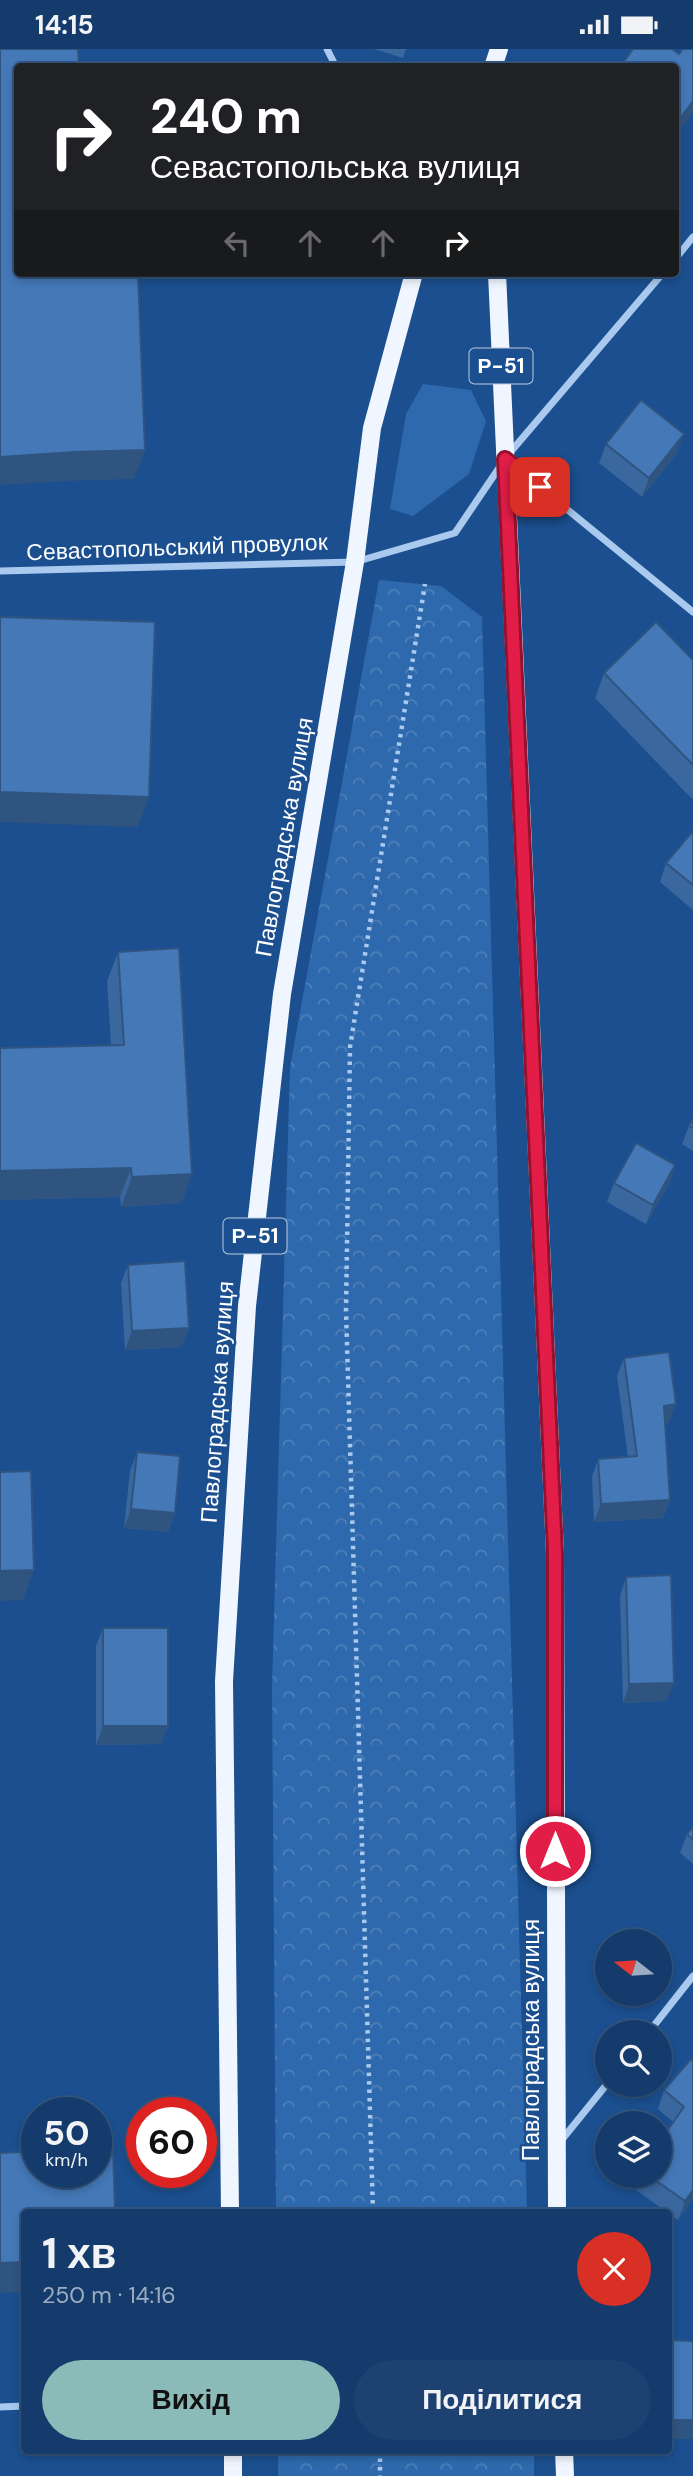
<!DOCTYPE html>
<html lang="uk">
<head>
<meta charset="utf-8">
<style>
  body { margin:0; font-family:"DM Sans",sans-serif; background:#1d4271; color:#f1f3f6; height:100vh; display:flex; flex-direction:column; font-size:26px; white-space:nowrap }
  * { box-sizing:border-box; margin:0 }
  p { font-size:23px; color:#9dadc1 }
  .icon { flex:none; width:38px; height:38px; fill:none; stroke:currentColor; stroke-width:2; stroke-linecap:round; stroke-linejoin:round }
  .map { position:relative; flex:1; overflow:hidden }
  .side { position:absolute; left:21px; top:2160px; width:651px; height:245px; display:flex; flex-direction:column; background:#143b6b; border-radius:7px; box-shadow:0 4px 10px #0003,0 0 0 2px #33557e }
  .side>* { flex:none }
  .guide { position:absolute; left:14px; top:14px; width:665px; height:214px; border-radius:7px; box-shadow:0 4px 10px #0003,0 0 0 2px #33557e; background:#202124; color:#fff; overflow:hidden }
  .needle { width:46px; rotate:287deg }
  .fabs { position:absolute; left:595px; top:1880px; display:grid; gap:14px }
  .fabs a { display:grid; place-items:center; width:77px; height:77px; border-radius:50%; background:#143b6b; box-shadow:0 4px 10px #0003,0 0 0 2px #33557e; font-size:35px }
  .speed { position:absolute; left:21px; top:2048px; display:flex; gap:14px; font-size:35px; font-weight:700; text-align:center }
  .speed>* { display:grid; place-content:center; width:91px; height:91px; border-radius:50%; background:#143b6b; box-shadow:0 4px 10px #0003,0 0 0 2px #33557e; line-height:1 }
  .speed small { font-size:18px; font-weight:400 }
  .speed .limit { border:10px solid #d22; background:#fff; color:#111 }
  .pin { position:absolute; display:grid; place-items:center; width:60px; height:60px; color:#fff; margin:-30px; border-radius:14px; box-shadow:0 4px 10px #0006 }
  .me { position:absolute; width:77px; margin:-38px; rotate:0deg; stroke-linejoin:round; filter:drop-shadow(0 0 5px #0008) }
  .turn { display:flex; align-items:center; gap:24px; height:147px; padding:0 21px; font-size:32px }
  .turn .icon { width:91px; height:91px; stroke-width:2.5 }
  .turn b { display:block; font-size:49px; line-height:60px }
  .lanes { display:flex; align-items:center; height:66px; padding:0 21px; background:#0003; justify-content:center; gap:35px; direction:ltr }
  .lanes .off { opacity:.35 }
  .round { display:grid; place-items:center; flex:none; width:74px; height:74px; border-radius:37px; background:#1d4271 }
  .headline { display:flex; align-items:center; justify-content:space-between; height:119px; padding:0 21px }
  h1 { font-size:42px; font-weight:700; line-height:52px }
  .action { display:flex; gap:14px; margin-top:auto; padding:14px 21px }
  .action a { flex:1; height:80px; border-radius:42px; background:#8bbbb9; color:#111; font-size:28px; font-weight:700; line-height:80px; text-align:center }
  .action a+a { background:#1d4271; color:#f1f3f6 }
  .status { display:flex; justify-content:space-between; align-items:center; height:49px; padding:0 35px; background:#143b6b; direction:ltr }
  .status svg { height:19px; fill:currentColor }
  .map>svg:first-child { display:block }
  .green { fill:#2e69ad }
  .forest { fill:url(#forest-crowns) }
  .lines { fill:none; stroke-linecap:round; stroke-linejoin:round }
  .path { stroke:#a9c9ee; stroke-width:4.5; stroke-dasharray:3.5 5; stroke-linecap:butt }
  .minor { stroke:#a9c9ee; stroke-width:7 }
  .primary { stroke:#f0f6ff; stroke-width:18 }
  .wall { fill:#3a679d }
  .shaded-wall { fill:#305480 }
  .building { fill:#4478b7; stroke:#305480; stroke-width:2 }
  .route-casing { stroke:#92132f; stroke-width:18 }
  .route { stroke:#e11d48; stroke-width:12 }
  .labels { text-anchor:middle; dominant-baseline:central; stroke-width:5; stroke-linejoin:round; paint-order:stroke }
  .shield { fill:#1b4f8f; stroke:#bbcadd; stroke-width:2 }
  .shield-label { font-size:21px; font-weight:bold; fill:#fff }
  .street-label { font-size:23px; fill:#fff; stroke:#1b4f8f }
</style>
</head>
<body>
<div class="status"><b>14:15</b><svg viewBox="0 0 49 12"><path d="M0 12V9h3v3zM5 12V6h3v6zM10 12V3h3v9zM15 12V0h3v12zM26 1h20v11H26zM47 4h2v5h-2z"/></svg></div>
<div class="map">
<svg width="693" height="2427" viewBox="0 0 693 2427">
  <defs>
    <pattern id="forest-crowns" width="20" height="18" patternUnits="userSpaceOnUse" patternTransform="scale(1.75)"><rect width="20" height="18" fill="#2e69ad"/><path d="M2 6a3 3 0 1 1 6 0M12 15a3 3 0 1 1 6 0" fill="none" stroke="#4d80b9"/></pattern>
  </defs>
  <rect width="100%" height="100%" fill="#1b4f8f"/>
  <path class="green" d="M 423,335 L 471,341 L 486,372 L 469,425 L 413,467 L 390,460 L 406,365 Z"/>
  <path class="forest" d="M 379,531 L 441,537 L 482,568 L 527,2163 L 276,2163 L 272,1637 L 290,1018 Z
    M 278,2401 L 534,2401 L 534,2427 L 278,2427 Z"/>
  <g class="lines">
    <path class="path" d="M 373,2163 L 346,1262 L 350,998 L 425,535
      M 380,2401 L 380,2427"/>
    <path class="minor" d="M 327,0 L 336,18
      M 676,209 L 693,188
      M 508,406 L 663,224
      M 509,413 L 693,563
      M 0,522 L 355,513 L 455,484 L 501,416
      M 649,1983 L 693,1927
      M 560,2093 L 607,2035
      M 0,2358 L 24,2357"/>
    <path class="primary" d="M 493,18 L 499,0
      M 497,224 L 555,1504 L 557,2163
      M 230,2163 L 224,1632 L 247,1257 L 282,945 L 355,513 L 372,379 L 414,224
      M 233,2401 L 233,2427
      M 564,2401 L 565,2427"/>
  </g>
  <path class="wall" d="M 374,0 L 406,0 L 403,9 Z
    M 606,395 L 677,404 L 642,448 L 599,414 Z
    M 693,611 L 693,748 L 692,750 L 595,649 L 604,624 Z
    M 693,782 L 693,861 L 660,833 L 666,814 Z
    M 118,903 L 182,1154 L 121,1158 L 120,1148 L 0,1151 L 0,999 L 111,996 L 107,932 Z
    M 693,1070 L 693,1102 L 682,1095 L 689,1077 Z
    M 675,1116 L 669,1135 L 646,1175 L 607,1153 L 614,1134 Z
    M 128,1216 L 182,1298 L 125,1301 L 121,1234 Z
    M 624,1309 L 669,1374 L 665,1375 L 670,1451 L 663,1469 L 594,1473 L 592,1428 L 598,1410 L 628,1408 L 617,1327 Z
    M 137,1403 L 175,1464 L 168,1483 L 124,1479 L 130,1422 Z
    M 626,1528 L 667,1652 L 623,1654 L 620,1547 Z
    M 103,1579 L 168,1677 L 161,1695 L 96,1696 L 96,1597 Z
    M 693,1778 L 693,1815 L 680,1804 L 687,1785 Z
    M 693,2012 L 693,2150 L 678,2171 L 633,2139 L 637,2126 L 660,2126 L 673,2073 L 658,2060 L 664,2041 Z"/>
  <path class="shaded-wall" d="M 693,52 L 693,64 L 676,87 L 676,75 Z
    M 684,385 L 677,404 L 642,448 L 649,429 Z
    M 145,401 L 134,430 L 65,432 L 0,436 L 0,408 L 75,403 Z
    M 0,743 L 149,748 L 138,778 L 0,773 Z
    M 675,1116 L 669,1135 L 646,1175 L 653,1156 Z
    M 131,1119 L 120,1148 L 0,1151 L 0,1122 Z
    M 192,1125 L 182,1154 L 121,1158 L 132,1128 Z
    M 189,1279 L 182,1298 L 125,1301 L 132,1282 Z
    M 676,1355 L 669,1374 L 658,1376 L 664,1357 Z
    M 670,1451 L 663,1469 L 594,1473 L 601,1455 Z
    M 131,1460 L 175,1464 L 168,1483 L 124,1479 Z
    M 34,1521 L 23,1551 L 0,1552 L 0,1522 Z
    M 674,1634 L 667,1652 L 623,1654 L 629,1635 Z
    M 103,1677 L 168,1677 L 161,1695 L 96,1696 Z
    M 693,2141 L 693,2150 L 678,2171 L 685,2152 Z
    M 24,2213 L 24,2243 L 0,2244 L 0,2214 Z
    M 668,2371 L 693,2371 L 693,2390 L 668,2390 Z"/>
  <path class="building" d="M 0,0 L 78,0 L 79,18 L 18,18 L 18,224 L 138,224 L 145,401 L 75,403 L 0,408 Z
    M 633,0 L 672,0 L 679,5 L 683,0 L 693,0 L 693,52 L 676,75 L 676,18 L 620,18 Z
    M 641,351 L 684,385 L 649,429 L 606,395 Z
    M 0,568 L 155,573 L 149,748 L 0,743 Z
    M 656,573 L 693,611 L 693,716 L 604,624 Z
    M 693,782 L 693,836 L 666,814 Z
    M 179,899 L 192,1125 L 132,1128 L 131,1119 L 0,1122 L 0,999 L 124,996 L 118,903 Z
    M 693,1070 L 693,1079 L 689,1077 Z
    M 636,1094 L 675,1116 L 653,1156 L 614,1134 Z
    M 185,1212 L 189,1279 L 132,1282 L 128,1216 Z
    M 669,1303 L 676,1355 L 664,1357 L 670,1451 L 601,1455 L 598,1410 L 637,1407 L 624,1309 Z
    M 137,1403 L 180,1407 L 175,1464 L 131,1460 Z
    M 31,1422 L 34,1521 L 0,1522 L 0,1423 Z
    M 671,1526 L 674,1634 L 629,1635 L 626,1528 Z
    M 103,1579 L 168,1579 L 168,1677 L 103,1677 Z
    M 693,1778 L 693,1791 L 687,1785 Z
    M 691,2010 L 693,2012 L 693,2141 L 685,2152 L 648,2126 L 660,2126 L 660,2092 L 684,2058 L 664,2041 Z
    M 113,2099 L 115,2163 L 24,2163 L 24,2213 L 0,2214 L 0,2104 L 37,2102 L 37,2123 L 96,2123 L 96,2100 Z
    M 668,2291 L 693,2292 L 693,2371 L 668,2371 Z"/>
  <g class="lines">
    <g class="route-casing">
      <path id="route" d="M 540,438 L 505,410 L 555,1504 L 555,1802"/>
    </g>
    <use href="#route" class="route"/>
  </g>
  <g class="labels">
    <g class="shield">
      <rect x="469.5" y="299.5" width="63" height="35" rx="5"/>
      <rect x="223.5" y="1169.5" width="63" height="35" rx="5"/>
    </g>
    <g class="shield-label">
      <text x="501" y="317">Р-51</text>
      <text x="255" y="1187">Р-51</text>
    </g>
    <g class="street-label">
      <text transform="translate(177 498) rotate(-2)">Севастопольський провулок</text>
      <text transform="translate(284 788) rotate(-80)">Павлоградська вулиця</text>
      <text transform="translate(217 1353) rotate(-86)">Павлоградська вулиця</text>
      <text transform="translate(531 1991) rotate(-90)">Павлоградська вулиця</text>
    </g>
  </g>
</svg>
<div class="fabs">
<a><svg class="needle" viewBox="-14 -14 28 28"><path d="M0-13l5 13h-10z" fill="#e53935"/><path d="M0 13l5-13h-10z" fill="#9dadc1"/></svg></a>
<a><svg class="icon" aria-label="search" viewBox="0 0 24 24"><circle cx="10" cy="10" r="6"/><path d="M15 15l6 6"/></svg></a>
<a><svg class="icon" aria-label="layers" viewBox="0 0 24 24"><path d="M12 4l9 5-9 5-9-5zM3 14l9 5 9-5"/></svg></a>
</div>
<div class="speed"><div>50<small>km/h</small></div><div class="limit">60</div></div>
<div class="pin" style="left:540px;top:438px;background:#d93025"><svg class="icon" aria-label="arrive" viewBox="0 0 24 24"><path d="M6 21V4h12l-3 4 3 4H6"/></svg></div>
<svg class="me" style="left:555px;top:1802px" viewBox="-20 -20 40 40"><circle r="17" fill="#e11d48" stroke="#fff" stroke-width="3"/><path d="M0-11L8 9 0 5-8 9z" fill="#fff"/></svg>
<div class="guide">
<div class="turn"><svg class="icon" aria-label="right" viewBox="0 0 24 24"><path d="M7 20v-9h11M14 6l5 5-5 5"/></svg><div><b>240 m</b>Севастопольська вулиця</div></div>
<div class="lanes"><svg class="icon off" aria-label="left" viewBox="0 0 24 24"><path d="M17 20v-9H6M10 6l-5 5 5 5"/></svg><svg class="icon off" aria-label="ahead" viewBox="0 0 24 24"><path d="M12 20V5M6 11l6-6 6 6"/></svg><svg class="icon off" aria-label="ahead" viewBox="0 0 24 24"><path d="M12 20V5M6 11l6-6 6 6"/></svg><svg class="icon" aria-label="right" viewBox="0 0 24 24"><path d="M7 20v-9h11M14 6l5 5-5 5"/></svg></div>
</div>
<section class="side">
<div class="headline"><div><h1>1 хв</h1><p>250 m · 14:16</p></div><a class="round" style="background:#d93025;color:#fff"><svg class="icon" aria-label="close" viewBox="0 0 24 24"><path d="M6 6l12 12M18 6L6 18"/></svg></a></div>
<div class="action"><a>Вихід</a><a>Поділитися</a></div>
</section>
</div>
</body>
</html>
